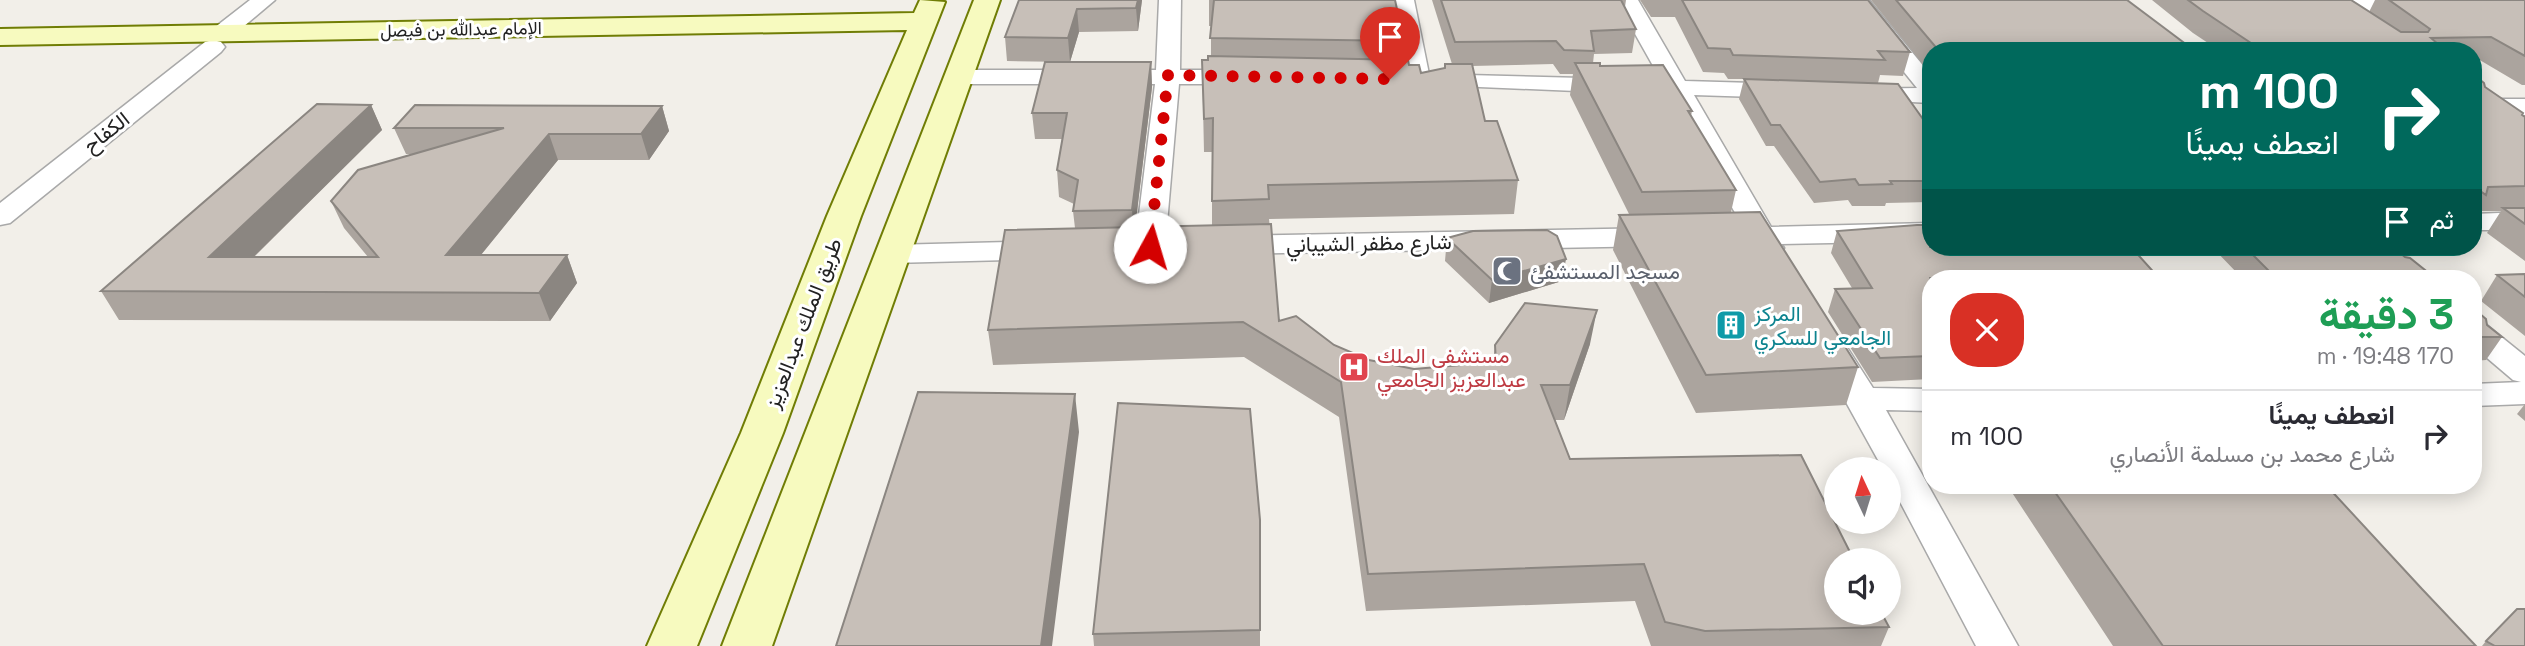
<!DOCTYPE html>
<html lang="ar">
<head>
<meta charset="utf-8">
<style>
  body { margin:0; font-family:"Space Grotesk",Vazirmatn,sans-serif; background:#f7f7f7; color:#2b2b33; direction:rtl; height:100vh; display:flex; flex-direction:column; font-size:26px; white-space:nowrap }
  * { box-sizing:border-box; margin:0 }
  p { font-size:23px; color:#7c7c81 }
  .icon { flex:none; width:38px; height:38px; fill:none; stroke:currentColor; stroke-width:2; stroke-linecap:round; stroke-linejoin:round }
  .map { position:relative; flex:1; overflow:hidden; direction:ltr }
  .side { position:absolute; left:1922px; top:270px; width:560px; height:224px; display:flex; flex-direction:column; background:#fff; border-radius:28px; box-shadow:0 4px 18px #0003; direction:rtl }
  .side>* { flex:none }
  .top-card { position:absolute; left:1922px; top:42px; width:560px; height:214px; border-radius:28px; box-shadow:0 4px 18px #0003; direction:rtl; background:#00695c; color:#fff; overflow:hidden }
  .needle { width:46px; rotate:356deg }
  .buttons { position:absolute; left:1824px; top:457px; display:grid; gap:14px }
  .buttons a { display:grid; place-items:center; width:77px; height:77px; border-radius:50%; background:#fff; box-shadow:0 4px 18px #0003; font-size:35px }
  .pin { position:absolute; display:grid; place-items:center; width:60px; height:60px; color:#fff; margin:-72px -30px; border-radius:50% 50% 50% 0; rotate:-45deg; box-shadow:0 0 7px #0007 }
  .pin .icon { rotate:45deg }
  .me { position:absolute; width:77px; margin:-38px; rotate:6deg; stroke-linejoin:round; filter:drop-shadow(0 0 5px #0008) }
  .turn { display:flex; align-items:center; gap:24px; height:147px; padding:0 28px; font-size:32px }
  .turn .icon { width:91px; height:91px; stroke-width:2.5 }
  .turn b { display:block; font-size:49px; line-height:60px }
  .then { display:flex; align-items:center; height:66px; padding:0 28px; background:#0003; gap:14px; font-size:26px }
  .round { display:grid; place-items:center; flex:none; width:74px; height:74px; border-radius:28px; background:#f7f7f7 }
  .summary { display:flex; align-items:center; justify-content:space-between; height:119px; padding:0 28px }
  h1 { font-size:42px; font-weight:700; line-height:52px; color:#1e9e55 }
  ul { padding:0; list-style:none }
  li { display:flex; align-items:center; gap:21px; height:91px; padding:0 28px; border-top:2px solid #e1e1e2 }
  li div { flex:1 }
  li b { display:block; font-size:26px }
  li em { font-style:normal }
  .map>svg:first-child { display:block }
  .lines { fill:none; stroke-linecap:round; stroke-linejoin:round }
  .street-casing { stroke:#a9a9a9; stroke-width:3 }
  .secondary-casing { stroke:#707d05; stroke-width:4 }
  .street { fill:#fff; fill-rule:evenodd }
  .secondary { fill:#f7fabf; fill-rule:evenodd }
  .wall { fill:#aba49e }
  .shaded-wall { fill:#8b8681 }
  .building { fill:#c7bfb8; stroke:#8b8681; stroke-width:2 }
  .route { stroke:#d40000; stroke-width:12; stroke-dasharray:0 21.6 }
  .labels { text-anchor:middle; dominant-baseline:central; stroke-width:6; stroke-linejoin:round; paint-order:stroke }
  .far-street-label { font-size:18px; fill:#222; stroke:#fff }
  .street-label { font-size:21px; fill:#222; stroke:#fff }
  .worship-label { font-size:21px; fill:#5b616d; stroke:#fff; text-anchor:start }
  .culture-label { font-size:21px; fill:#0d838f; stroke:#fff; text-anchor:start }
  .health-label { font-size:21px; fill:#be3a42; stroke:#fff; text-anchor:start }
</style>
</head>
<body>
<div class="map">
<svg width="2525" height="646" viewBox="0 0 2525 646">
  <rect width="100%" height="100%" fill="#f2efe9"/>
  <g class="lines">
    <g class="street-casing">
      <path id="street" d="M 250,0 L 275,0 L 230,38 L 214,38 L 211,33 L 214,28 Z
        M 1159,0 L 1181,0 L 1180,70 L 1243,70 L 1252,72 L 1255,77 L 1252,82 L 1243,84 L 1179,84 L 1165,247 L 1160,253 L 1150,256 L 1140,253 L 1135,247 L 1155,84 L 958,84 L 949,82 L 946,77 L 949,72 L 958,70 L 1156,70 Z
        M 1392,0 L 1414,0 L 1429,74 L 1661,80 L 1616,0 L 1638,0 L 1685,81 L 1785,84 L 1794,86 L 1797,91 L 1794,96 L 1785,98 L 1694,95 L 1771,227 L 1930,223 L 1930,241 L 1781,244 L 1784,248 L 1779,254 L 1769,257 L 1759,254 L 1752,244 L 1723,242 L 1719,236 L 1723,230 L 1743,227 L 1669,95 L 1409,84 L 1406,79 Z
        M 1846,0 L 1869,0 L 1930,74 L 1930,103 L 1856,99 L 1853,94 L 1856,89 L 1917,88 Z
        M 2328,0 L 2421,0 L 2426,5 L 2423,10 L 2415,12 L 2336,11 L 2328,9 L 2325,4 Z
        M 213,40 L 221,42 L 225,47 L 221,52 L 10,223 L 0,225 L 0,203 L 205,42 Z
        M 2473,99 L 2525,99 L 2525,115 L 2473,113 Z
        M 2525,212 L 2525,230 L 2473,230 L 2473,214 Z
        M 1657,228 L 1667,231 L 1671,237 L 1667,243 L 1657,246 L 1229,254 L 1219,251 L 1214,245 L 1219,239 L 1229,236 Z
        M 1044,241 L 1054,244 L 1059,250 L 1054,256 L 1044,259 L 892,263 L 882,260 L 877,254 L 882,248 L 892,245 Z
        M 2473,320 L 2484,323 L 2525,356 L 2525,404 L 2473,406 L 2473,384 L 2521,382 L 2513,380 L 2473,346 Z
        M 1832,338 L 1843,341 L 1873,388 L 1930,389 L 1930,411 L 1886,410 L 2018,646 L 1976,646 L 1888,479 L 1888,469 L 1883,469 L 1816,348 L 1821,341 Z"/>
    </g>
    <g class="secondary-casing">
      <path id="secondary" d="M 920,0 L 945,2 L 861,216 L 783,433 L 697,646 L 647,646 L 741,433 L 827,216 L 907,30 L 0,45 L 0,29 L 914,13 Z
        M 974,0 L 1000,0 L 772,646 L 722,646 Z"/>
    </g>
    <use href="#street" class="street"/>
    <use href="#secondary" class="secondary"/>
  </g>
  <path class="wall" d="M 1019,0 L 1142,0 L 1138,31 L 1079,32 L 1070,62 L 1007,61 L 1005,37 Z
    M 1209,0 L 1395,0 L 1404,41 L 1403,59 L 1421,73 L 1444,69 L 1445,64 L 1452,64 L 1432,0 L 1626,0 L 1625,7 L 1636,29 L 1632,53 L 1594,54 L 1593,63 L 1692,111 L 1691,116 L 1736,190 L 1731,212 L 1858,367 L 1846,405 L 1696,413 L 1613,250 L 1619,215 L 1629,214 L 1570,95 L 1573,74 L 1560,74 L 1553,64 L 1472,66 L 1485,121 L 1518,180 L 1514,214 L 1269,219 L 1279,321 L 1369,360 L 1414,369 L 1493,362 L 1495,345 L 1590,344 L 1564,420 L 1555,420 L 1570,459 L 1889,627 L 1881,646 L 1651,646 L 1635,601 L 1366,611 L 1339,417 L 1244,357 L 993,365 L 988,330 L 1075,228 L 1073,211 L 1074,204 L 1059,197 L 1057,170 L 1062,139 L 1035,139 L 1032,113 L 1151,62 L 1152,87 L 1135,227 L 1212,226 L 1212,152 L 1204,152 L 1202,60 L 1208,60 L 1211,56 L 1211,26 L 1209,26 Z
    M 1640,0 L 1868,0 L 1910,52 L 1903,76 L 1880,75 L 1878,83 L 1930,129 L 1930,202 L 1886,203 L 1885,206 L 1852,206 L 1848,200 L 1814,203 L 1774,146 L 1766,146 L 1739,99 L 1744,79 L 1728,79 L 1724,73 L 1703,72 L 1675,17 L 1651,17 Z
    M 1871,0 L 2127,0 L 2195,51 L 1930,51 L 1930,73 Z
    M 2152,0 L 2351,0 L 2369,12 L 2375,0 L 2525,0 L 2525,85 L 2522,85 L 2478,59 L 2473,59 L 2473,51 L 2220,51 L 2193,33 Z
    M 2473,74 L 2485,87 L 2525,117 L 2525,261 L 2487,233 L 2501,211 L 2476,211 L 2473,216 Z
    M 371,105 L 382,130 L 254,257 L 368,257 L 344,228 L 331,201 L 413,154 L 406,154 L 394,128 L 662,106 L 669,131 L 649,160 L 558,160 L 481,255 L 567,255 L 577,283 L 550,321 L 119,320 L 101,291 Z
    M 1837,231 L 1930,278 L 1930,379 L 1872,382 L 1828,312 L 1835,289 L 1852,288 L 1831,253 Z
    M 1447,238 L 1562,281 L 1489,303 L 1445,261 Z
    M 2212,247 L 2393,247 L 2405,257 L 2435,278 L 2240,276 Z
    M 2525,274 L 2525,336 L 2481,301 L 2497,275 Z
    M 2473,308 L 2487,325 L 2502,337 L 2486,360 L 2473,361 Z
    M 2525,404 L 2525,421 L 2517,414 Z
    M 2007,485 L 2326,485 L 2422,589 L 2476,646 L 2113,646 Z
    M 1260,520 L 1260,646 L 1094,646 L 1093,634 Z
    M 2486,641 L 2525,646 L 2482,646 Z"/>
  <path class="shaded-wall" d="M 1138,0 L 1142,0 L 1138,31 L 1136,8 Z
    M 1077,9 L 1079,32 L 1070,62 L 1068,38 Z
    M 1151,62 L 1152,87 L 1134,237 L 1132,210 Z
    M 371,105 L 382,130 L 225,285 L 209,257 Z
    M 662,106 L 669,131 L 649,160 L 641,134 Z
    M 549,134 L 558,160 L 458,283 L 446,255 Z
    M 567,255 L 577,283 L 550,321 L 539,293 Z
    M 1566,259 L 1562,281 L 1489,303 L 1492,280 Z
    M 1597,310 L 1590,344 L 1564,420 L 1570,385 Z
    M 1075,394 L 1079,432 L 1052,646 L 1041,646 Z"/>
  <path class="building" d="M 1019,0 L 1138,0 L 1136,8 L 1077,9 L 1068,38 L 1005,37 Z
    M 1214,0 L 1395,0 L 1404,41 L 1210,38 Z
    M 1441,0 L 1621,0 L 1636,29 L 1591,31 L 1594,51 L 1564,50 L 1556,41 L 1455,42 Z
    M 1682,0 L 1868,0 L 1910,52 L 1878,51 L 1885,60 L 1733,55 L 1730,49 L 1708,48 Z
    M 1896,0 L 2127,0 L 2195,51 L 1939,51 Z
    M 2188,0 L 2351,0 L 2401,32 L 2428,32 L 2430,29 L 2389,0 L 2525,0 L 2525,56 L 2491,37 L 2431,38 L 2446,51 L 2263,51 L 2203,11 Z
    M 1208,56 L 1408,60 L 1409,65 L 1419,65 L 1421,73 L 1445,68 L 1445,64 L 1472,64 L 1485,121 L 1497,121 L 1518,180 L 1268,185 L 1269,199 L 1212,201 L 1213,118 L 1204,119 L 1202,60 L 1208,60 Z
    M 1045,62 L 1151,62 L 1132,210 L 1073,211 L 1078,180 L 1057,170 L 1067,113 L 1032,113 Z
    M 1575,63 L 1600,63 L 1600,66 L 1663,65 L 1692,111 L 1688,111 L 1736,190 L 1642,192 Z
    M 2473,74 L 2484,83 L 2485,87 L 2523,113 L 2522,115 L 2525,117 L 2525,186 L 2488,187 L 2486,195 L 2473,186 Z
    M 1744,79 L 1898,84 L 1930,129 L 1930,181 L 1890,181 L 1892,184 L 1859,185 L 1855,179 L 1820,182 L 1780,125 L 1771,125 Z
    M 317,104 L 371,105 L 209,257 L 378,257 L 331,201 L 358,170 L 504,128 L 394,128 L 415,105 L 662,106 L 641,134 L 549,134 L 446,255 L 567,255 L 539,293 L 101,291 Z
    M 2503,208 L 2525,208 L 2525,224 Z
    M 1760,212 L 1858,367 L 1706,375 L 1619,215 Z
    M 1271,224 L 1279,321 L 1296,316 L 1334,345 L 1369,360 L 1414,369 L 1496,362 L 1495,345 L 1525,303 L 1597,310 L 1570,385 L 1541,385 L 1570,459 L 1801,455 L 1854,560 L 1836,560 L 1836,612 L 1881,612 L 1889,627 L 1705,631 L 1665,622 L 1644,564 L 1368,574 L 1341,382 L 1243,322 L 988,330 L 1005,230 Z
    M 1917,225 L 1930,225 L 1930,247 L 2131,247 L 2159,278 L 1930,278 L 1930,356 L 1880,358 L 1835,289 L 1872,288 L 1837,231 Z
    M 1547,230 L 1557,236 L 1566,259 L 1492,280 L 1447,238 L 1473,231 Z
    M 2245,247 L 2393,247 L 2405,257 L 2410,258 L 2435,278 L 2189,278 L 2273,275 Z
    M 2525,274 L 2525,297 L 2497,275 Z
    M 2473,308 L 2486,319 L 2487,325 L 2502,337 L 2473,337 Z
    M 918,392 L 1075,394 L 1041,646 L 836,646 Z
    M 1118,403 L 1250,409 L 1260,520 L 1260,630 L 1093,634 Z
    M 2050,485 L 2326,485 L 2422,589 L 2476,646 L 2163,646 Z
    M 2517,609 L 2525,609 L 2525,646 L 2495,646 L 2486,641 Z"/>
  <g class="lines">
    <path class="route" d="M 1150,247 L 1168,75 L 1390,79"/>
  </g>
  <defs>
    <g id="mosque-square" transform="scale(1.575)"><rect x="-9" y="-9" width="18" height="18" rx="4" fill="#6b7280" stroke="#fff"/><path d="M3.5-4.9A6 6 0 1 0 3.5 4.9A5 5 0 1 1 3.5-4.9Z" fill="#fff"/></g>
    <g id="building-square" transform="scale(1.575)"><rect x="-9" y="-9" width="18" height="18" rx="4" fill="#0f9aa8" stroke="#fff"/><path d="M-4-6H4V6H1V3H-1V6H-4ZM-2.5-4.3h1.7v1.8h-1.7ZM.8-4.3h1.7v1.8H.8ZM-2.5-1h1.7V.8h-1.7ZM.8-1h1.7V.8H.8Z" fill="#fff"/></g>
    <g id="hospital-square" transform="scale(1.575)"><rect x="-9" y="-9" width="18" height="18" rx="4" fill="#e0444e" stroke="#fff"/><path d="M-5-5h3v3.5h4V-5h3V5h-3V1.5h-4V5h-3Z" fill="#fff"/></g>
  </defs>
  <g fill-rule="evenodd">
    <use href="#mosque-square" x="1507" y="271"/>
    <use href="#building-square" x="1731" y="325"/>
    <use href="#hospital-square" x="1354" y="367"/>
  </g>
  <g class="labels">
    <g class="far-street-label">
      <text transform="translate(461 29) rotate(-1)">الإمام عبدالله بن فيصل</text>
    </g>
    <g class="street-label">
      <text transform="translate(106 132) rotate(-38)">الكفاح</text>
      <text transform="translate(1369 243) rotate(-1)">شارع مظفر الشيباني</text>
      <text transform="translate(803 323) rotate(-69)">طريق الملك عبدالعزيز</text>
    </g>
    <g class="worship-label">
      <text x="1530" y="271">مسجد المستشفئ</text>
    </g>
    <g class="culture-label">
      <text x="1754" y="313">المركز<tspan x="1754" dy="24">الجامعي للسكري</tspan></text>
    </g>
    <g class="health-label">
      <text x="1377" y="355">مستشفى الملك<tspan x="1377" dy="24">عبدالعزيز الجامعي</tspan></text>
    </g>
  </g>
</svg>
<div class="buttons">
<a><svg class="needle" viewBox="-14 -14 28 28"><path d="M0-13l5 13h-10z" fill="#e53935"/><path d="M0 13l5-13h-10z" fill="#7c7c81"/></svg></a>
<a><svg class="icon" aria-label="sound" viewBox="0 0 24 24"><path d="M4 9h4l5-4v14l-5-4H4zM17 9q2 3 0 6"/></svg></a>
</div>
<div class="pin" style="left:1390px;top:79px;background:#d93025"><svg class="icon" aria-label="arrive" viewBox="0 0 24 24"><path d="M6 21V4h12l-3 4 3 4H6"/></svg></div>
<svg class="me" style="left:1150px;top:247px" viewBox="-20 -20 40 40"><circle r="19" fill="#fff"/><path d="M0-13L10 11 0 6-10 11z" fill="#d40000"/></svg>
<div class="top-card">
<div class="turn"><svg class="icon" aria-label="right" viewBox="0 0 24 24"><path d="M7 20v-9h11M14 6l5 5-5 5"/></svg><div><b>100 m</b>انعطف يمينًا</div></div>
<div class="then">ثم<svg class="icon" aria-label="arrive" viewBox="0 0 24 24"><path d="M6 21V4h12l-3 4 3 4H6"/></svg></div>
</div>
<section class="side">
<div class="summary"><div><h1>3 دقيقة</h1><p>170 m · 19:48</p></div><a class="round" style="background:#d93025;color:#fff"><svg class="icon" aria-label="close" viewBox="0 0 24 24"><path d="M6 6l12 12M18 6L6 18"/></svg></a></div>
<ul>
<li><svg class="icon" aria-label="right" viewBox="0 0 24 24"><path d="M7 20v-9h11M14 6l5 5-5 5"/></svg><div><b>انعطف يمينًا</b><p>شارع محمد بن مسلمة الأنصاري</p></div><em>100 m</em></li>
</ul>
</section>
</div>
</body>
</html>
